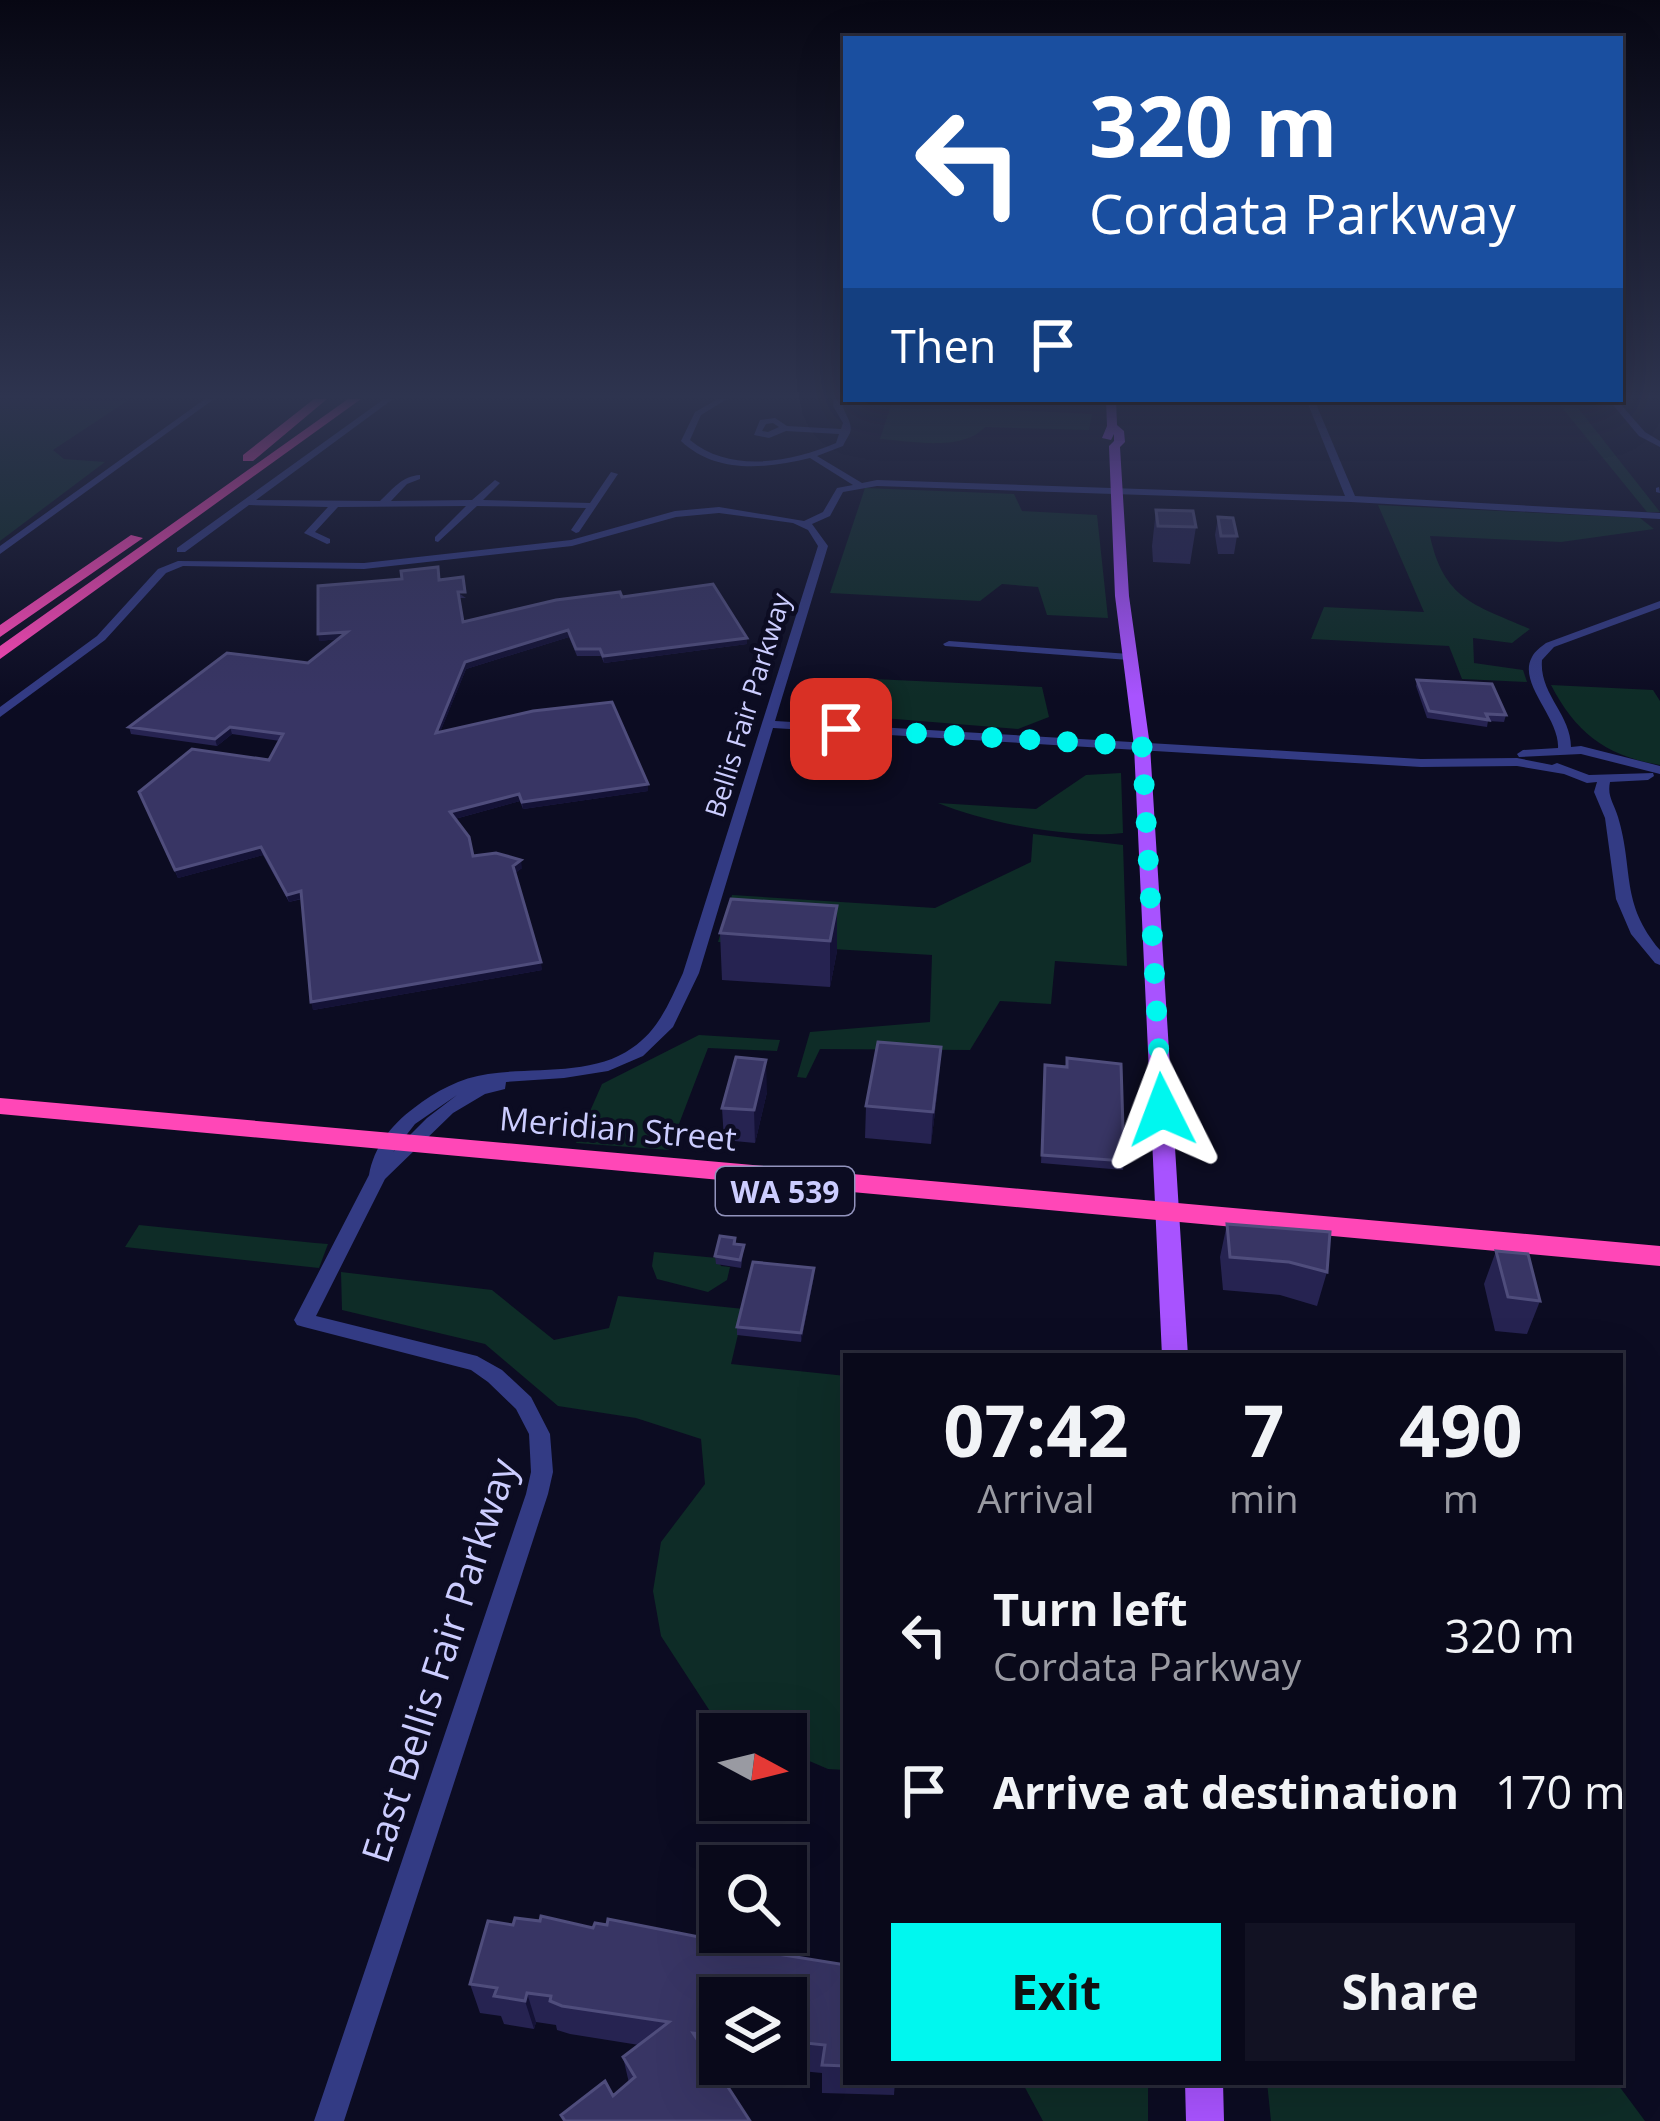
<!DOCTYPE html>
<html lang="en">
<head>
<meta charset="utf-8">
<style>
  body { margin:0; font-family:"Open Sans",sans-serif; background:#121223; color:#f1f3f6; height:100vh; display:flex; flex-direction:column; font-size:45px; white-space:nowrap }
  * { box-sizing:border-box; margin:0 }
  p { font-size:39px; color:#999aa2 }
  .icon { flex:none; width:66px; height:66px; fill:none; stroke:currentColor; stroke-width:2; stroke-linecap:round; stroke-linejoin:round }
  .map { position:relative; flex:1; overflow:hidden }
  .drawer { position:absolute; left:843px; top:1353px; width:780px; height:732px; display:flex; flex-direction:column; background:#09091a; border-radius:0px; box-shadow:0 12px 48px #0002,0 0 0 3px #292a39 }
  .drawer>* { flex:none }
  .guide { position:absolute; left:843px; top:36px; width:780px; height:366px; border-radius:0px; box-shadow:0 12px 48px #0002,0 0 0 3px #292a39; background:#1a4fa0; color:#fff; overflow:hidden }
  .needle { width:78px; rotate:97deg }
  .buttons { position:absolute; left:699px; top:1713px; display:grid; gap:24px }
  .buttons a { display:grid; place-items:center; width:108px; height:108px; border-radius:0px; background:#09091a; box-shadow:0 12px 48px #0002,0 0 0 3px #292a39; font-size:60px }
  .pin { position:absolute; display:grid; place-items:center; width:102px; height:102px; color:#fff; margin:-51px; border-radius:24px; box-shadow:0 6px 18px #0006 }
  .me { position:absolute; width:132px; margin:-66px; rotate:357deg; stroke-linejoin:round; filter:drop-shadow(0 0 9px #0008) }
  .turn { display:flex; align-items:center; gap:42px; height:252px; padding:0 48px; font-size:54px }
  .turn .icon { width:156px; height:156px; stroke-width:2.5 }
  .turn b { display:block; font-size:84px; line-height:102px }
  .then { display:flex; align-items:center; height:114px; padding:0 48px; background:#0003; gap:24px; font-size:45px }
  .eta { display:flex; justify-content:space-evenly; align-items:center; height:204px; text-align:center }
  .eta b { font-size:72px; font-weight:700; line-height:84px }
  .primary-button { display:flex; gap:24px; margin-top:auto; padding:24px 48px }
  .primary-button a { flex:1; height:138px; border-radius:0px; background:#00f7ef; color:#111; font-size:48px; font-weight:700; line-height:138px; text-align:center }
  .primary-button a+a { background:#121223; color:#f1f3f6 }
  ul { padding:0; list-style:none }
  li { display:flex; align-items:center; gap:36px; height:156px; padding:0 48px }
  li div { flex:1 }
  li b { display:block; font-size:45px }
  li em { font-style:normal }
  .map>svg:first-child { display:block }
  .green { fill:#0e2c27 }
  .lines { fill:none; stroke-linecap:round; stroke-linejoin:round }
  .minor { fill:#333b84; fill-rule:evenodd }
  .major { fill:#a853ff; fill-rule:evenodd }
  .highway { fill:#ff47b7; fill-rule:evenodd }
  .wall { fill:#262351 }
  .shaded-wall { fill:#141236 }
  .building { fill:#383564; stroke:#4f4d7c; stroke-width:3 }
  .route { stroke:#00f7ef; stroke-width:21; stroke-dasharray:0 37.8 }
  .labels { text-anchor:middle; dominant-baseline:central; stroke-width:9; stroke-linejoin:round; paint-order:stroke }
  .far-street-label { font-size:27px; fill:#cccdff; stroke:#0c0c22 }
  .shield { fill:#0c0c22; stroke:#9293bd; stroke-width:3 }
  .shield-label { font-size:30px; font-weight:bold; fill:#cccdff }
  .street-label { font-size:33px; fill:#cccdff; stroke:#0c0c22 }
  .near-street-label { font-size:39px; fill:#cccdff; stroke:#0c0c22 }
</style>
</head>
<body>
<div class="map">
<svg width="1660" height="2121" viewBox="0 0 1660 2121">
  <rect width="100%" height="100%" fill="#0c0c22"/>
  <path class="green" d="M 0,399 L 127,401 L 53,450 L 64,459 L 105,462 L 0,541 Z
    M 893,399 L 967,399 L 970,408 L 1092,414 L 1089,430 L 985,427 C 962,452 911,441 880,439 Z
    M 1555,399 L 1571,399 L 1660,512 L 1647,512 Z
    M 865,488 L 1014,494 L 1022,511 L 1097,515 L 1108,618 L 1047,615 L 1038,587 L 1002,584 L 980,601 L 830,593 Z
    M 1378,505 L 1640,518 L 1654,529 L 1561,542 L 1430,536 C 1444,600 1475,605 1530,629 L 1512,643 L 1473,638 L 1474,663 L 1523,670 L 1527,682 L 1462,679 L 1449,646 L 1311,639 L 1324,607 L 1424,612 Z
    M 874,679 L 1042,687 L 1049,717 L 1018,729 L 846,715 L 852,683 Z
    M 1551,685 L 1653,690 L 1660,701 L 1660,765 C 1606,756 1576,733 1551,685 Z
    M 1121,773 L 1123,833 C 1072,839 986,823 938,803 L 1036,809 L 1086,775 Z
    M 1033,834 L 1123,845 L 1127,966 L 1055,961 L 1051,1004 L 1000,1001 L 970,1050 L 820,1049 L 806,1078 L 797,1077 L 810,1032 L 930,1022 L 932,955 L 718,942 L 732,895 L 935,908 L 1031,862 Z
    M 699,1035 L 780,1040 L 777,1051 L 708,1048 L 669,1150 L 576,1143 L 602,1084 Z
    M 139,1225 L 315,1243 L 328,1244 L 319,1268 L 125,1247 Z
    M 654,1252 L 717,1258 L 721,1266 L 730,1267 L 727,1280 L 708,1292 L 657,1279 L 652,1266 Z
    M 341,1272 L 492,1290 L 554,1340 L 609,1328 L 618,1296 L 744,1309 L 731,1364 L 846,1376 L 846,1770 L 828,1769 L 786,1751 L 786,1734 L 746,1734 L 717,1722 L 661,1636 L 653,1591 L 661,1542 L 705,1484 L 701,1439 L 636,1418 L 558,1406 L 485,1344 L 342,1310 Z
    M 1022,2082 L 1148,2082 L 1148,2121 L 1043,2121 Z
    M 1267,2082 L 1616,2082 L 1645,2121 L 1271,2121 Z"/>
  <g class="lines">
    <path class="minor" d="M 205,399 L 214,399 L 0,554 L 0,546 Z
      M 384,399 L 393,399 L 256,500 L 380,501 C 393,489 402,476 420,475 L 420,479 L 407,484 L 391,501 L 472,500 L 495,480 L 500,483 L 483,500 L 590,503 L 611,472 L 618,474 L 579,532 L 576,533 L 571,530 L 586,508 L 477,506 L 438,542 L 435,541 L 435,537 L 466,506 L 338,507 L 315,532 L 330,539 L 330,543 L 327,544 L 304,533 L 328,507 L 249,505 L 185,552 L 177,552 L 177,548 Z
      M 718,399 L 727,399 L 701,415 L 690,440 C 731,474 791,462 836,443 L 839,434 L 786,431 L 769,438 L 754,435 L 760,420 L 775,418 L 787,426 L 841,429 L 843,423 L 833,406 L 834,399 L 842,399 C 841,412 854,421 850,433 C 848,437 845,441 843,446 L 817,456 L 862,483 L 877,480 L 1345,496 L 1306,399 L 1314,399 L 1355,496 L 1660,513 L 1660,519 L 1351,502 L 877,486 L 843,492 L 830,516 L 812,524 L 828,546 L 775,721 L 1421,759 L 1517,758 L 1552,765 L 1557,763 L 1589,775 L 1653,773 L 1654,776 L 1648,780 L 1610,782 C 1607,797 1614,803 1618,817 C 1634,870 1620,903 1660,950 L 1660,965 L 1655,963 L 1631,934 L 1616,899 L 1605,818 L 1594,792 L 1597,782 L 1587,783 L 1564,774 L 1517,766 L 1421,767 L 773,728 L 699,973 L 673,1027 L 643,1056 L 608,1071 L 564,1078 L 506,1082 L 505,1089 L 485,1094 L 453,1113 L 385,1179 L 316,1316 L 477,1356 L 502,1370 L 531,1397 L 550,1434 L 553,1472 L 548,1494 L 344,2121 L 314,2121 L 526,1494 L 531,1472 L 529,1434 L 516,1409 L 488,1382 L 471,1370 L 304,1327 L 297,1325 L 294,1320 L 369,1175 C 374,1147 391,1125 414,1108 C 436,1091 460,1078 488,1074 C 534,1067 593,1076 632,1048 C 659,1030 670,1001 683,973 L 818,546 L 808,530 L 793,523 L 719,513 L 676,517 L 572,546 L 364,569 L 183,566 L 166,573 L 105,640 L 0,717 L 0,707 L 97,636 L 158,569 L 178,561 L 364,563 L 571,540 L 675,511 L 719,507 L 804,521 L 823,512 L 837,488 L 853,485 L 810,458 C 765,469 716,474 681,441 L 695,412 ZM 773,423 L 779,427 L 768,432 L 762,431 L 766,424 ZM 457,1095 L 427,1118 L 393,1152 L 415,1124 Z
      M 1608,399 L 1616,399 L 1645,432 L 1660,441 L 1660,447 L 1639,436 Z
      M 1659,487 L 1660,493 L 1656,492 L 1656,488 Z
      M 1660,601 L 1660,608 L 1554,647 L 1542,660 C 1539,694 1571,714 1571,747 L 1581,746 L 1660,766 L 1660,774 L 1581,754 L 1519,757 L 1517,754 L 1523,750 L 1558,748 C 1560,718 1517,683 1532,657 C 1535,651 1541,647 1546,643 Z
      M 949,641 L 1129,654 L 1135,657 L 1129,660 L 945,646 L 943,644 Z"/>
    <path class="major" d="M 1106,399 L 1116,399 L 1117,425 L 1124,431 L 1125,442 L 1120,447 L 1129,596 L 1150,746 L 1188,1356 L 1162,1356 L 1134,746 L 1115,596 L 1109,446 L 1114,441 L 1114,434 L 1111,440 L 1102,438 L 1107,426 Z
      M 1185,2082 L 1223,2082 L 1224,2121 L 1186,2121 Z"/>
    <path class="highway" d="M 314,399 L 327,399 L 253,461 L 243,461 L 243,455 Z
      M 348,399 L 361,399 L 0,659 L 0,646 Z
      M 131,535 L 143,538 L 0,637 L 0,625 Z
      M 0,1098 L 1660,1246 L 1660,1266 L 0,1114 Z"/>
  </g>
  <path class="wall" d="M 1156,510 L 1196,527 L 1190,564 L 1153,562 L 1152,546 Z
    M 1218,517 L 1237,536 L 1234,554 L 1218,554 L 1215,535 Z
    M 439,580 L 466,598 L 459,598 L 463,622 L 622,597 L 747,644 L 604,663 L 601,656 L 577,656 L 569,637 L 466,669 L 440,732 L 648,791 L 523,809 L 520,801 L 455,819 L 473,856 L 522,868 L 515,873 L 542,970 L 313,1010 L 302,899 L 289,902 L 263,855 L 178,878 L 139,792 L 269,760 L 280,741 L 232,734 L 217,746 L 131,734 L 129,727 L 308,663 L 338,639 L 319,641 Z
    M 1417,680 L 1506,715 L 1504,722 L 1488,721 L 1487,727 L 1427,718 L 1416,686 Z
    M 837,906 L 837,951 L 830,987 L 722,980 L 720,933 Z
    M 1045,1065 L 1124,1161 L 1123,1170 L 1041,1163 Z
    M 939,1079 L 931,1144 L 865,1138 L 866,1106 Z
    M 767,1092 L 755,1143 L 724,1140 L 722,1108 Z
    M 1227,1224 L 1327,1272 L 1317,1306 L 1280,1295 L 1223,1290 L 1220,1257 Z
    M 735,1238 L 736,1244 L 744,1245 L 741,1268 L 716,1264 L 715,1256 Z
    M 1496,1251 L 1540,1301 L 1527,1334 L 1495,1331 L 1484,1284 Z
    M 814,1276 L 801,1342 L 737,1335 L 737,1327 Z
    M 513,1925 L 699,1937 L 724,1935 L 724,1940 L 767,1952 L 846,1965 L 846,2082 L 895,2082 L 894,2095 L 822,2093 L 822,2073 L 727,2064 L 786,2064 L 786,1998 L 720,1998 L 720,2063 L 712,2063 L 750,2121 L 563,2121 L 561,2115 L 613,2096 L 629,2083 L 623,2057 L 639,2045 L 570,2034 L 557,2030 L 556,2025 L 536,2022 L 534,2029 L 504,2024 L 501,2016 L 480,2013 L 470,1984 Z"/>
  <path class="shaded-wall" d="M 568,630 L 569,637 L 466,669 L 437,740 L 436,733 L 465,662 Z
    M 347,632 L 348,638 L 319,641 L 318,634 Z
    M 747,638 L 747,644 L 604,663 L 603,656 Z
    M 230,727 L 232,734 L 217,746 L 215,739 Z
    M 648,784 L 648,791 L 523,809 L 522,802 Z
    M 519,794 L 520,801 L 451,820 L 450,812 Z
    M 261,847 L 263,855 L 178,878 L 175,870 Z
    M 521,860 L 522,868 L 514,874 L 513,866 Z
    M 301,891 L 303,898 L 289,902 L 287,895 Z
    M 837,906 L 837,951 L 830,987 L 830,941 Z
    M 541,962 L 542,970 L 313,1010 L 311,1002 Z
    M 941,1047 L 939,1079 L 931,1144 L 933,1112 Z
    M 766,1060 L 767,1092 L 755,1143 L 754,1110 Z
    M 814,1268 L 814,1276 L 801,1342 L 801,1333 Z
    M 527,1993 L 536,2022 L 534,2029 L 525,2001 Z"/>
  <path class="building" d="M 1156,510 L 1193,511 L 1196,527 L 1158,526 Z
    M 1218,517 L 1233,518 L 1237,536 L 1221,536 Z
    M 438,567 L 439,580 L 463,577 L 465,592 L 458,592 L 463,622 L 556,600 L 620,592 L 622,597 L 713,584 L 747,638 L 603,656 L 600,649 L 576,649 L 568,630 L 465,662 L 436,733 L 533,711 L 612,702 L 648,784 L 522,802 L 519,794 L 450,812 L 469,837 L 473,856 L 496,853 L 521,860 L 513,866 L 541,962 L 311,1002 L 301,891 L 287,895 L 261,847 L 175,870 L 139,792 L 192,749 L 269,760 L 283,734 L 230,727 L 215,739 L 129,727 L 227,653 L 308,663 L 347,632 L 318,634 L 318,586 L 402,579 L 401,571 Z
    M 1417,680 L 1492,684 L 1506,715 L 1486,714 L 1489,720 L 1429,711 Z
    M 731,899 L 837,906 L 830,941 L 720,933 Z
    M 878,1042 L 941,1047 L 933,1112 L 866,1106 Z
    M 736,1057 L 766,1060 L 754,1110 L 722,1108 Z
    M 1067,1058 L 1121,1064 L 1124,1161 L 1042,1155 L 1045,1065 L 1067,1067 Z
    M 1227,1224 L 1330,1232 L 1327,1272 L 1289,1262 L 1230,1257 Z
    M 720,1236 L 735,1238 L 734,1244 L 744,1245 L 740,1260 L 715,1256 Z
    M 1496,1251 L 1528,1254 L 1540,1301 L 1508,1297 Z
    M 753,1262 L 814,1268 L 801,1333 L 737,1327 Z
    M 541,1916 L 593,1928 L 595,1923 L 607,1925 L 608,1919 L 699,1937 L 700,1931 L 724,1935 L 723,1940 L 766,1946 L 765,1952 L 846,1965 L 846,2066 L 822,2065 L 825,2045 L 786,2041 L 786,1998 L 720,1998 L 720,2036 L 693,2033 L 750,2121 L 565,2121 L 561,2115 L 605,2081 L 613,2096 L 635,2077 L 623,2057 L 669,2022 L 562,2006 L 550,2001 L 551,1996 L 527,1993 L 525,2001 L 494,1996 L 497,1988 L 470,1984 L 488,1921 L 513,1925 L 515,1918 L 540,1921 Z"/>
  <linearGradient id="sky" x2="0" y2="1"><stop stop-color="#070713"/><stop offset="0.57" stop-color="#2e344f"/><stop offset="1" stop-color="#2e344f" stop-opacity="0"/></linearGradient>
  <rect width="1660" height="696" fill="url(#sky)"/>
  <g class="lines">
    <path class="route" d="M 841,729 L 1142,746 L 1162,1110"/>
  </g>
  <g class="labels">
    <g class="far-street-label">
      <text transform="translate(747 705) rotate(-73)">Bellis Fair Parkway</text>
    </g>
    <rect class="shield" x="716" y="1167" width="138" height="48" rx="9"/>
    <g class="shield-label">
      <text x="785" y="1191">WA 539</text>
    </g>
    <g class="street-label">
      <text transform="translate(618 1128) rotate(5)">Meridian Street</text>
    </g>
    <g class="near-street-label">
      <text transform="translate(438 1660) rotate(-72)">East Bellis Fair Parkway</text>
    </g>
  </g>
</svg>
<div class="buttons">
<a><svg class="needle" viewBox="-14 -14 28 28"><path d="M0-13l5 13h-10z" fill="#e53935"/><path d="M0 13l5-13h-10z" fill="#999aa2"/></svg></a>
<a><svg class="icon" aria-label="search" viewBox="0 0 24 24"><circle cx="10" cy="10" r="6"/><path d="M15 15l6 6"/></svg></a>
<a><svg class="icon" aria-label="layers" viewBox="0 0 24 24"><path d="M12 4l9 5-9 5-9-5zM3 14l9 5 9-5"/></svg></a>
</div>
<div class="pin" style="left:841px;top:729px;background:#d93025"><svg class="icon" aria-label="arrive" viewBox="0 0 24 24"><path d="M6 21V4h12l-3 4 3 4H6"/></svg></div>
<svg class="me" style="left:1162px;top:1110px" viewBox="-20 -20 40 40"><path d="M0-17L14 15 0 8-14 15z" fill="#00f7ef" stroke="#fff" stroke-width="4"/></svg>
<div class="guide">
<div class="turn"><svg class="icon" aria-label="left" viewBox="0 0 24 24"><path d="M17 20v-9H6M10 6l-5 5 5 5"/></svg><div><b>320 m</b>Cordata Parkway</div></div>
<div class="then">Then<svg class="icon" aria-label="arrive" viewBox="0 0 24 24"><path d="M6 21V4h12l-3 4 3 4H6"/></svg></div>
</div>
<section class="drawer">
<div class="eta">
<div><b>07:42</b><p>Arrival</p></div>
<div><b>7</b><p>min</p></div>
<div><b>490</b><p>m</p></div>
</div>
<ul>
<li><svg class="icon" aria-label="left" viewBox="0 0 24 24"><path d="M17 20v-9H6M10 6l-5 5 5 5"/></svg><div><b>Turn left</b><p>Cordata Parkway</p></div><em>320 m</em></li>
<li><svg class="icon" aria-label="arrive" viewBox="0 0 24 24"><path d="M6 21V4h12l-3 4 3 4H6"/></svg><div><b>Arrive at destination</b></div><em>170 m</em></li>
</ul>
<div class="primary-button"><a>Exit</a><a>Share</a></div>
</section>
</div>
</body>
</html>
